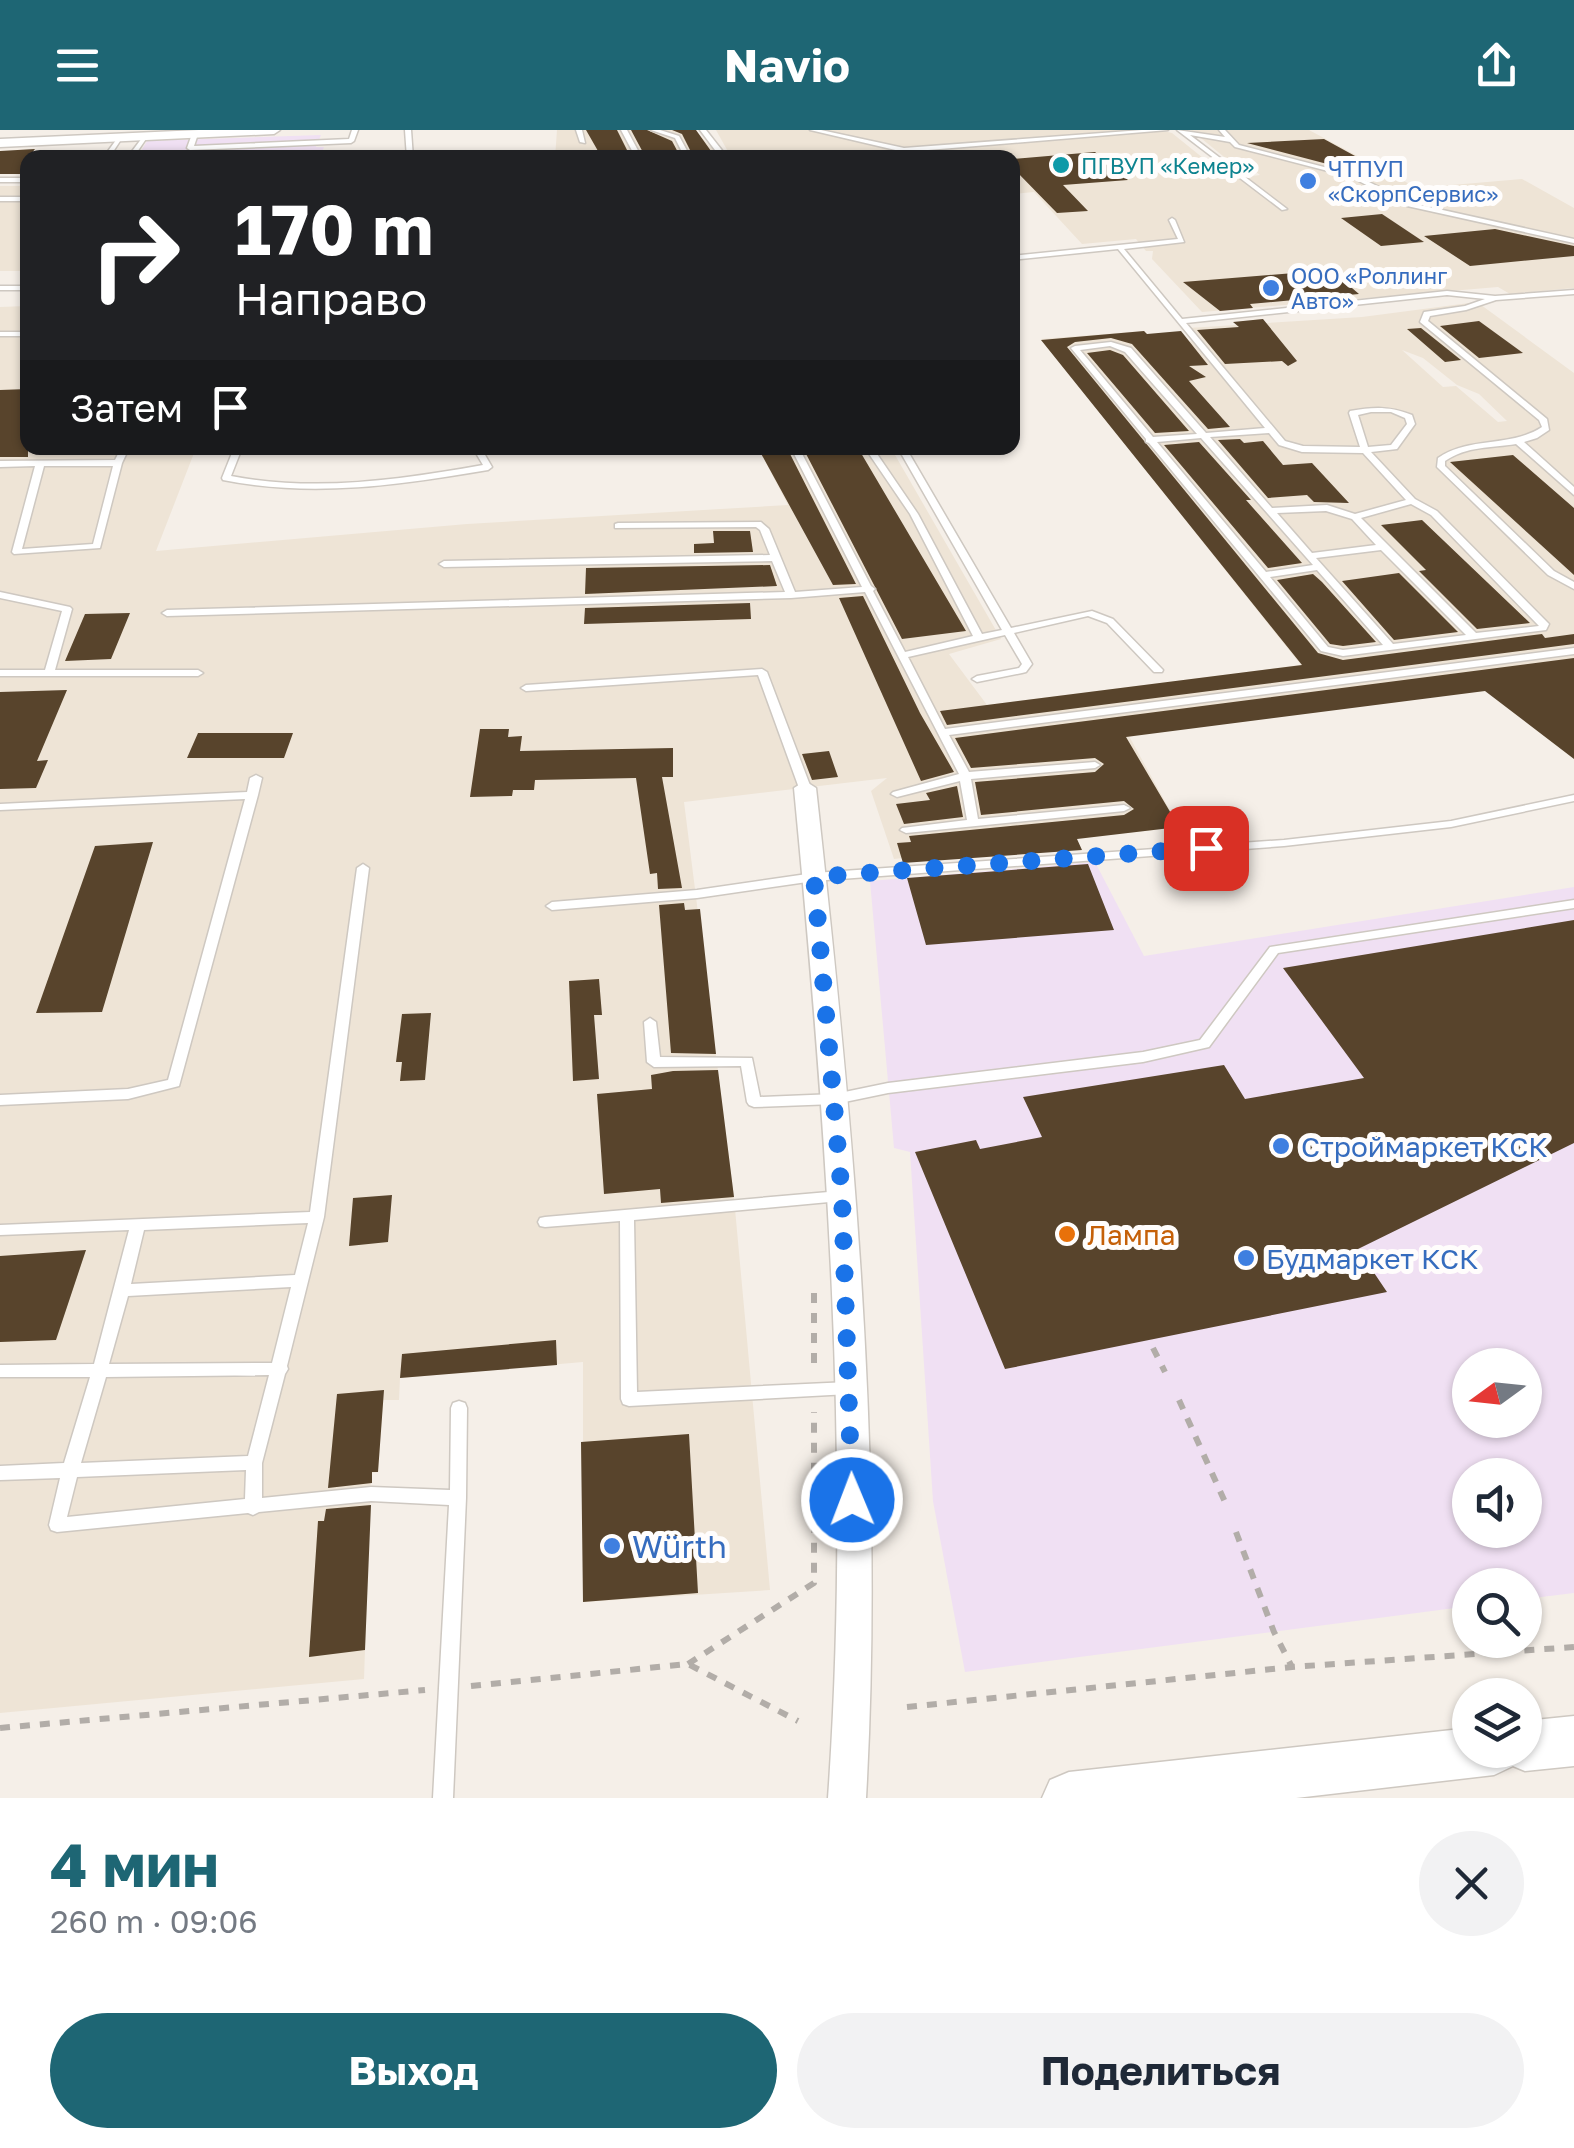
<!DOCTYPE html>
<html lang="ru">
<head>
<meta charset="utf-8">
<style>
  body { margin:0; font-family:"Golos Text",sans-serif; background:#f2f2f3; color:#1f2937; height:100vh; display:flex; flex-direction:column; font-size:38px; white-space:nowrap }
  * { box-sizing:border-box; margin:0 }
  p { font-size:32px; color:#747a83 }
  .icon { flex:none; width:55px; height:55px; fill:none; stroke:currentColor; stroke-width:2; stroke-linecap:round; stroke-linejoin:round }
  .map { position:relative; height:1668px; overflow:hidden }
  .drawer { display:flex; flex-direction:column; background:#fff; flex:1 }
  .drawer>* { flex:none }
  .banner { position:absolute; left:20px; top:20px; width:1000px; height:305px; border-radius:20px; box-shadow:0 2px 8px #0004; background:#202124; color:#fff; overflow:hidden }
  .needle { width:65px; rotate:255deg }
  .buttons { position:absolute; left:1452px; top:1218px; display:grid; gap:20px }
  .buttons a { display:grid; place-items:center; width:90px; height:90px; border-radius:50%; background:#fff; box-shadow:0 2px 8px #0004; font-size:50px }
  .pin { position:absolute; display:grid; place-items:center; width:85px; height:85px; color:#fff; margin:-42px; border-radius:20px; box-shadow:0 5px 15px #0006 }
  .me { position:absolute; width:110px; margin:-55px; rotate:359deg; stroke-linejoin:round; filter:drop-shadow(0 0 8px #0008) }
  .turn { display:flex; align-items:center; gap:35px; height:210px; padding:0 50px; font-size:45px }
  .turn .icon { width:130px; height:130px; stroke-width:2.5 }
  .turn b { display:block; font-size:70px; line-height:85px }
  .then { display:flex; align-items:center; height:95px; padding:0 50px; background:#0003; gap:20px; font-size:38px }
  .round { display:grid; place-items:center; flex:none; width:105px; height:105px; border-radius:52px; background:#f2f2f3 }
  .headline { display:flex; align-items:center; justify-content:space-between; height:170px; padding:0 50px }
  h1 { font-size:60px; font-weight:700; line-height:75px; color:#1e6674 }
  .primary-button { display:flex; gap:20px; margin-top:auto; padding:20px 50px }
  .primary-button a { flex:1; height:115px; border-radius:60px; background:#1e6674; color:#fff; font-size:40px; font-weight:700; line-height:115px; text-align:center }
  .primary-button a+a { background:#f2f2f3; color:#1f2937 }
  header { display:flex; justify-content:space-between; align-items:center; height:130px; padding:0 50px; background:#1e6674; color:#fff; font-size:45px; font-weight:700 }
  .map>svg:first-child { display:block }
  .commercial { fill:#f0e0f3; fill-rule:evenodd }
  .built { fill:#eee4d6; fill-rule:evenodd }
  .building { fill:#58442c }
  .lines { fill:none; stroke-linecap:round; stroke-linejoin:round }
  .service-casing { stroke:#cec8c1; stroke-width:3 }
  .minor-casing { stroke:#cec8c1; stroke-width:3 }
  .secondary-casing { stroke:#cec8c1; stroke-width:3 }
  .path { stroke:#b2ada8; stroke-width:6; stroke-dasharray:10 10; stroke-linecap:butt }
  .service { fill:#fff; fill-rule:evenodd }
  .minor { fill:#fff; fill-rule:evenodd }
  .secondary { fill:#fff; fill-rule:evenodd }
  .route { stroke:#1a73e8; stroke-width:18; stroke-dasharray:0 32.4 }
  .culture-dot { fill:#0f9aa8; stroke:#fffdfc; stroke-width:4 }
  .shop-dot { fill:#3f7fe0; stroke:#fffdfc; stroke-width:4 }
  .food-dot { fill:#e8710a; stroke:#fffdfc; stroke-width:4 }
  .labels { text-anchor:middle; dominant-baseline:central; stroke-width:10; stroke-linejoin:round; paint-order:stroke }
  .far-culture-label { font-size:22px; fill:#0d838f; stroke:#fffdfc; text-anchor:start }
  .far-shop-label { font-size:22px; fill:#366cbe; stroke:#fffdfc; text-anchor:start }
  .shop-label { font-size:28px; fill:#366cbe; stroke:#fffdfc; text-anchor:start }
  .food-label { font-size:28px; fill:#c56008; stroke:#fffdfc; text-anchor:start }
  .near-shop-label { font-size:32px; fill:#366cbe; stroke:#fffdfc; text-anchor:start }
</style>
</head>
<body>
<header><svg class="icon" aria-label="menu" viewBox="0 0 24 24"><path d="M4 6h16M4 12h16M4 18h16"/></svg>Navio<svg class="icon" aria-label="share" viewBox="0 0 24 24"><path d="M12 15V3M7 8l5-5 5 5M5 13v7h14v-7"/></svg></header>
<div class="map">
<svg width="1574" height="1668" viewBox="0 0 1574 1668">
  <rect width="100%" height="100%" fill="#f5efe8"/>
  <path class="commercial" d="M 321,5 L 316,17 L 324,17 L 320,27 L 137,28 L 147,11 Z
    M 1095,732 L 1144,826 L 1574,757 L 1574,1463 L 1525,1469 L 1525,1455 L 1470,1455 L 1470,1476 L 965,1542 L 933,1371 L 910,1022 L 894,1018 L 870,751 ZM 1470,1235 L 1525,1235 L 1525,1290 L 1470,1290 ZM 1470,1345 L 1525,1345 L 1525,1400 L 1470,1400 Z"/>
  <path class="built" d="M 557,0 L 695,0 L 721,28 L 555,28 Z
    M 716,0 L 1159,0 L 1172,3 L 1229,49 L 1260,45 L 1248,36 L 1234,35 L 1191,0 L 1309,0 L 1417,58 L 1522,49 L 1574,78 L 1574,158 L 1510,164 L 1498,157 L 1202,182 L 1152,129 L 1153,121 L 1146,121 L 1136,109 L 1082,114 L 1034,62 L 1013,64 L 1012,28 L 731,27 Z
    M 0,56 L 27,56 L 27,141 L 0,141 Z
    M 1477,172 L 1574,243 L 1574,592 L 1528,555 L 1129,606 L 1179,697 L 894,729 L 871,661 L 887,648 L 684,672 L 734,1068 L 770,1460 L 583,1472 L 583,1232 L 400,1248 L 399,1270 L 383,1270 L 378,1342 L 371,1343 L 364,1549 L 0,1583 L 0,177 L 27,176 L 28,318 L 196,318 L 156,421 L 467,394 L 788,375 L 758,318 L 891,318 L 1001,509 L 949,524 L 987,575 L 1301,535 L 1041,209 L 1144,201 L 1156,214 L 1196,211 L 1188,198 L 1362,187 ZM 1402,220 L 1423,228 L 1457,255 L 1479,264 L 1507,291 L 1498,292 L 1456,256 L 1443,257 Z"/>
  <path class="building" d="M 586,0 L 617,0 L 631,28 L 602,28 Z
    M 631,0 L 647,0 L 672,11 L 681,28 L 646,28 Z
    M 672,0 L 696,0 L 716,28 L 694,28 L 682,4 Z
    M 1324,9 L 1366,32 L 1335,36 L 1247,13 Z
    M 35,19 L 28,28 L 28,44 L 0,44 L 0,21 Z
    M 1095,22 L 1128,50 L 1063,55 L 1088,81 L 1057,83 L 1012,37 L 1012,29 Z
    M 1382,84 L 1424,112 L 1381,116 L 1341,88 Z
    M 1495,99 L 1574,116 L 1574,126 L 1470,136 L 1424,106 Z
    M 1331,140 L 1359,164 L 1250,174 L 1253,178 L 1220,181 L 1183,152 L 1294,143 L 1299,147 L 1297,142 Z
    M 1263,189 L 1297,231 L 1288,236 L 1282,231 L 1225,234 L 1197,200 L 1239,197 L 1233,192 Z
    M 1479,191 L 1523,223 L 1479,228 L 1440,196 Z
    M 1421,198 L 1461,230 L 1445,232 L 1407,199 Z
    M 1144,201 L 1147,204 L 1181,201 L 1208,235 L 1189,236 L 1206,247 L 1189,251 L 1230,297 L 1208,299 L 1132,214 L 1111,208 L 1075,212 L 1067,217 L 1318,523 L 1343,530 L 1542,504 L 1545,508 L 1574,504 L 1574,514 L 947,595 L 940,581 L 1302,535 L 1041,210 Z
    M 1110,220 L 1123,225 L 1189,301 L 1155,303 L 1087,223 Z
    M 28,259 L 28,327 L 0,327 L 0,260 Z
    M 1240,309 L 1244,313 L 1263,311 L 1283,335 L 1312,333 L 1349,373 L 1314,372 L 1307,365 L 1268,368 L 1218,310 Z
    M 1199,312 L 1251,370 L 1246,370 L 1302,433 L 1268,438 L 1164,315 Z
    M 758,318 L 787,318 L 856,454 L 833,455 Z
    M 803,318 L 858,318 L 966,501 L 902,509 Z
    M 1513,325 L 1574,378 L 1574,445 L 1450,332 Z
    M 1422,390 L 1530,493 L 1477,499 L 1419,441 L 1426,440 L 1381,395 Z
    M 713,401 L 750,401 L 753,422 L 694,423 L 694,414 L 714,413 Z
    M 770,435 L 777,456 L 585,464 L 586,438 Z
    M 1399,443 L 1458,502 L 1394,510 L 1342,451 Z
    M 1313,444 L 1322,452 L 1376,512 L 1343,516 L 1330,514 L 1277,450 Z
    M 863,466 L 920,583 L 954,642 L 921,651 L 839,468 Z
    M 750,473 L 751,489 L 584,494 L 585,478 Z
    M 130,483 L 111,529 L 65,531 L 85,484 Z
    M 1574,528 L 1574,629 L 1485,561 L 1126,607 L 1179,697 L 1077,709 L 1082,720 L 903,733 L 897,713 L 911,712 L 909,706 L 1124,685 L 1134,679 L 1124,671 L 981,685 L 975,652 L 1095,642 L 1104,634 L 1095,628 L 971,638 L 955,608 Z
    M 67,560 L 37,631 L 48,630 L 36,658 L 0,659 L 0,562 Z
    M 480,599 L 509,599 L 508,607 L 522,606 L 520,621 L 673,618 L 673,647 L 662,647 L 682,758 L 658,759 L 657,743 L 650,744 L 636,648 L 535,650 L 534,660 L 513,660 L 512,666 L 470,667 Z
    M 198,603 L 293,603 L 284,628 L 187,628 Z
    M 829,621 L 838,647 L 812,650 L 802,624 Z
    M 957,656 L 963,687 L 904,694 L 896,674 L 930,670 L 926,663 Z
    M 153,712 L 102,882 L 36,883 L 95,716 Z
    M 1088,734 L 1114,800 L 926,815 L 907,748 Z
    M 684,773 L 685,780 L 700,779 L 716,924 L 671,923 L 659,775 Z
    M 1574,790 L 1574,1013 L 1358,1119 L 1387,1162 L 1005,1239 L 915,1022 L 976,1010 L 980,1019 L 1042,1007 L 1023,967 L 1224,935 L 1245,969 L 1364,948 L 1283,838 Z
    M 599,849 L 602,885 L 594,885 L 599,949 L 573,951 L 569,851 Z
    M 431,883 L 425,950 L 400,951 L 402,932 L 396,932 L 402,884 Z
    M 718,940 L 734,1067 L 661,1073 L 660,1059 L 604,1064 L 597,964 L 652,959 L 651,945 L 673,941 Z
    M 392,1065 L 388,1112 L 349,1116 L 353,1068 Z
    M 86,1120 L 56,1210 L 0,1212 L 0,1126 Z
    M 556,1210 L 557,1235 L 400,1248 L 402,1224 Z
    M 384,1260 L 378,1342 L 372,1342 L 372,1353 L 328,1358 L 337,1264 Z
    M 689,1304 L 698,1463 L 583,1472 L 581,1312 Z
    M 371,1375 L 365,1520 L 309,1527 L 318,1391 L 324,1391 L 326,1379 Z"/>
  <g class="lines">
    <g class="service-casing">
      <path id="service" d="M 352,0 L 358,0 L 354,11 L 351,13 L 190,20 L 187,18 L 192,4 L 195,2 L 198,4 L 194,16 L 349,9 Z
        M 405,0 L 411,0 L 413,28 L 407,28 Z
        M 576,0 L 582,0 L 585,13 L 580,12 Z
        M 621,0 L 627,0 L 642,28 L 636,28 Z
        M 651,0 L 660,0 L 679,6 L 691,28 L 685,28 L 675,8 Z
        M 700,0 L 706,0 L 728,28 L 721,28 Z
        M 810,0 L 821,0 L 904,18 L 1142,0 L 1168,0 L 904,22 Z
        M 1177,0 L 1225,7 L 1219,0 L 1225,0 L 1239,15 L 1355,45 L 1411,73 L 1574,109 L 1574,113 L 1407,76 L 1351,47 L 1235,17 L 1230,12 L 1190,5 L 1287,79 L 1282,80 Z
        M 145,4 L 148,6 L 133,28 L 127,28 Z
        M 119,6 L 122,8 L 109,28 L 103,28 Z
        M 0,48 L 28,48 L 28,52 L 0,52 Z
        M 0,67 L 28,67 L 28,71 L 0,71 Z
        M 1172,88 L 1175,90 L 1184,112 L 1124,119 L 1182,189 L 1447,161 L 1495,166 L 1574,160 L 1574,164 L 1496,170 L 1466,180 L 1430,186 L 1428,191 L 1547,289 L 1549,300 L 1537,308 L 1524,312 L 1574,357 L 1574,365 L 1516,314 C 1491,318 1467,316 1445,331 L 1445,336 L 1554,441 L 1574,452 L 1574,459 L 1548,445 L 1437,337 L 1438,328 C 1470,306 1510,318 1542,297 L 1539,290 L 1420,192 L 1424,182 L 1465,176 L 1485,169 L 1447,165 L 1186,193 L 1285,311 L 1303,316 L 1360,317 L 1349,283 L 1350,281 C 1374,277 1389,276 1412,285 L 1415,294 L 1397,319 L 1371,322 L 1415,369 L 1437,381 L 1547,492 L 1549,494 L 1546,500 L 1343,526 L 1321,521 L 1149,313 L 1146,312 L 1146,309 L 1071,218 L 1075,216 L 1111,212 L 1131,218 L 1206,303 L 1265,298 L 1118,119 L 1012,130 L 1012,126 L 1178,109 L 1169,90 ZM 1110,216 L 1125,222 L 1197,304 L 1153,307 L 1080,220 ZM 1371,282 L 1391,282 L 1405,288 L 1407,294 L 1391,315 L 1368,317 L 1358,285 ZM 1269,303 L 1279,315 L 1302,322 L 1363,323 L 1406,370 L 1355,384 L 1327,375 L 1272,378 L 1210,307 ZM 1201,308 L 1313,435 L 1266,442 L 1157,312 ZM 1411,374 L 1431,385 L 1539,496 L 1476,503 L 1361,388 ZM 1326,381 L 1352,389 L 1376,415 L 1312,423 L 1277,383 ZM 1381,420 L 1466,505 L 1393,514 L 1316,428 ZM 1317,440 L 1383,515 L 1343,520 L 1328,517 L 1270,447 Z
        M 0,156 L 28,156 L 28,160 L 0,160 Z
        M 0,202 L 28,202 L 28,206 L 0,206 Z
        M 121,318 L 129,318 L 122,333 L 100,418 L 14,424 L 12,422 L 35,336 L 0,337 L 0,331 L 115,330 ZM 44,336 L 113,336 L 93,414 L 22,419 Z
        M 234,318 L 242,318 L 231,346 C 316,362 399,350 483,335 L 473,318 L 481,318 L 492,337 L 488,340 C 400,355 312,368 223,350 L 222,348 Z
        M 791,318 L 799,318 L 871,456 L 875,459 L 873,461 L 905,522 L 973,506 L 910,384 L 865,318 L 873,318 L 918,384 L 982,504 L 1002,500 L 898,318 L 906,318 L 1011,498 L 1092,481 L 1113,489 L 1163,540 L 1162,542 L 1154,542 L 1107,493 L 1088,486 L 1014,503 L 1032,534 L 1026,542 L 1022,543 L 977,552 L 972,549 L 977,546 L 1019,538 L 1022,534 L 1005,505 L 908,527 L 945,599 L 1574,518 L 1574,524 L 949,605 L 969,642 L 1095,632 L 1100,635 L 1095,638 L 971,649 L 978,689 L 1124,675 L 1130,678 L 1124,681 L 906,703 L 900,700 L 902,698 L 967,690 L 960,651 L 897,667 L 891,664 L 893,662 L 959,644 L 865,462 L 791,468 L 167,486 L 162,483 L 167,480 L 785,462 L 772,431 L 444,437 L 439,434 L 444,431 L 770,425 L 760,400 L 756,397 L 615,398 L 615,394 L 618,393 L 761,392 L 769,399 L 795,462 L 862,457 Z
        M 0,462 L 70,477 L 72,479 L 55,540 L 198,540 L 203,543 L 198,546 L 0,546 L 0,540 L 45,540 L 62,481 L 0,468 Z
        M 762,539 L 767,542 L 811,658 L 809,660 L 805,661 L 799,658 L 758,545 L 526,561 L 521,558 L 526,555 Z
        M 256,645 L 262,648 L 258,665 L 179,956 L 128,969 L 0,975 L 0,965 L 128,959 L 168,950 L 245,669 L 0,680 L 0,674 L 247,662 L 250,648 Z
        M 1574,665 L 1574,671 L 1451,697 L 1284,716 L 814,751 L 697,768 L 552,780 L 546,776 L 552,772 L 697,760 L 814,743 L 1284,710 L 1451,691 Z
        M 363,734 L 369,738 L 324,1087 L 287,1236 L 288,1239 L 285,1244 L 262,1333 L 262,1368 L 371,1357 L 450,1360 L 451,1278 L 453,1273 L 459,1271 L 465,1273 L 467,1278 L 466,1368 L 453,1668 L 433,1668 L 449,1375 L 371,1371 L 259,1382 L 253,1385 L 248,1383 L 57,1402 L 51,1400 L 49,1395 L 60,1348 L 0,1350 L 0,1336 L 64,1333 L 90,1247 L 0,1247 L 0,1235 L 94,1234 L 129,1100 L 0,1105 L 0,1095 L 310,1082 L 357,738 ZM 308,1093 L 295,1145 L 131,1154 L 144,1100 ZM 291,1157 L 272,1233 L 109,1234 L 128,1166 ZM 269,1245 L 248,1326 L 81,1333 L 106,1247 ZM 246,1340 L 245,1369 L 67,1387 L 77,1347 Z
        M 1574,770 L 1574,778 L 1278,823 L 1209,917 L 1143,932 L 888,963 L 835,974 L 754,977 L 749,975 L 747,972 L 741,936 L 654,937 L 647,932 L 644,892 L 650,888 L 656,892 L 660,927 L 752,928 L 760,967 L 835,964 L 888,953 L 1143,922 L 1200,910 L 1270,817 Z
        M 840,1061 L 845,1062 L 847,1066 L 845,1070 L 840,1071 L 634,1090 L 637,1262 L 849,1252 L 855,1253 L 857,1258 L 855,1263 L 849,1264 L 629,1276 L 623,1274 L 621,1269 L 620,1091 L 545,1097 L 540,1096 L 538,1092 L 540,1088 L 545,1087 Z"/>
    </g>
    <g class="minor-casing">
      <path id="minor" d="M 199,0 L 280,0 L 274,4 L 0,17 L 0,9 Z
        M 805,651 L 816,658 C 853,992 885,1332 866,1668 L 828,1668 C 852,1332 826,992 794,658 Z"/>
    </g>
    <g class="secondary-casing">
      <path id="secondary" d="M 1574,1586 L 1574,1636 L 1525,1641 L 1513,1636 L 1494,1645 L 1296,1668 L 1042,1668 L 1050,1650 L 1069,1642 L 1470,1598 L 1470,1620 L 1525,1620 L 1525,1591 Z"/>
    </g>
    <path class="path" d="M 814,1163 L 814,1241
      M 1153,1218 L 1165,1242
      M 1179,1270 L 1225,1372
      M 1236,1402 L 1274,1502 L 1292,1537
      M 688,1534 L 814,1453 L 814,1282
      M 471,1556 L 688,1534 L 798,1591
      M 907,1577 L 1292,1537 L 1574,1517
      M 0,1598 L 425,1560"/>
    <use href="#service" class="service"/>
    <use href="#minor" class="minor"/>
    <use href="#secondary" class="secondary"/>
  </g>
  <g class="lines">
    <path class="route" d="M 852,1370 L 842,1066 L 814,747 L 1206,718"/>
  </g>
  <circle class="culture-dot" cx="1061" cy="35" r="10"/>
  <g class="shop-dot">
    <circle cx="1308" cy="51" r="10"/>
    <circle cx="1271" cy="158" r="10"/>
    <circle cx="1281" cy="1016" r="10"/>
    <circle cx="1246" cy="1128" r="10"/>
    <circle cx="612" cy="1416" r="10"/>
  </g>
  <circle class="food-dot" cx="1067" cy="1104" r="10"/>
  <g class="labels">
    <g class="far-culture-label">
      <text x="1081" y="35">ПГВУП «Кемер»</text>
    </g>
    <g class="far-shop-label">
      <text x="1328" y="38">ЧТПУП<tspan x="1328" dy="25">«СкорпСервис»</tspan></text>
      <text x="1291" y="145">ООО «Роллинг<tspan x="1291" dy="25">Авто»</tspan></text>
    </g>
    <g class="shop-label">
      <text x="1301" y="1016">Строймаркет КСК</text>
      <text x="1266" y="1128">Будмаркет КСК</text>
    </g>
    <g class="food-label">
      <text x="1087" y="1104">Лампа</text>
    </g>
    <g class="near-shop-label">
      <text x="632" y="1416">Würth</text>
    </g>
  </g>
</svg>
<div class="buttons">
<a><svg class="needle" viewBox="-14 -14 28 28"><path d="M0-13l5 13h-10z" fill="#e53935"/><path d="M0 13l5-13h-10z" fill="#747a83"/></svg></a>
<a><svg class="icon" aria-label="sound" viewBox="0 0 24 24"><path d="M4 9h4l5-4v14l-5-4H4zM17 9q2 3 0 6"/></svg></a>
<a><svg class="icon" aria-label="search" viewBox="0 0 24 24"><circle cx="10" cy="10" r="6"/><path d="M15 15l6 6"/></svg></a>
<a><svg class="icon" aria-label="layers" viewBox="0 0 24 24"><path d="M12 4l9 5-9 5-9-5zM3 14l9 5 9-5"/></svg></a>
</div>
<div class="pin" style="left:1206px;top:718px;background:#d93025"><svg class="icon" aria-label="arrive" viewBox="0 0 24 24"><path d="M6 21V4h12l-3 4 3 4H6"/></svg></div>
<svg class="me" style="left:852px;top:1370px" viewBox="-20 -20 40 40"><circle r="17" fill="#1a73e8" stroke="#fff" stroke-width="3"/><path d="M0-11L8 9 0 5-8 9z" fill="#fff"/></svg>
<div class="banner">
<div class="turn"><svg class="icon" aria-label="right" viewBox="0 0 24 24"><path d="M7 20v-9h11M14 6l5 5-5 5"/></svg><div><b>170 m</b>Направо</div></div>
<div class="then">Затем<svg class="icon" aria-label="arrive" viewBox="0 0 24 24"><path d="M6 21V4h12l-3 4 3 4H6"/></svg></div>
</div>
</div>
<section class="drawer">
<div class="headline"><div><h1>4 мин</h1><p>260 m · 09:06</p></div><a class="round"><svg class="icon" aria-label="close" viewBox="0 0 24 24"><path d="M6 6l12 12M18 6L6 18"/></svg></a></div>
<div class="primary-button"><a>Выход</a><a>Поделиться</a></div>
</section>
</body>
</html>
